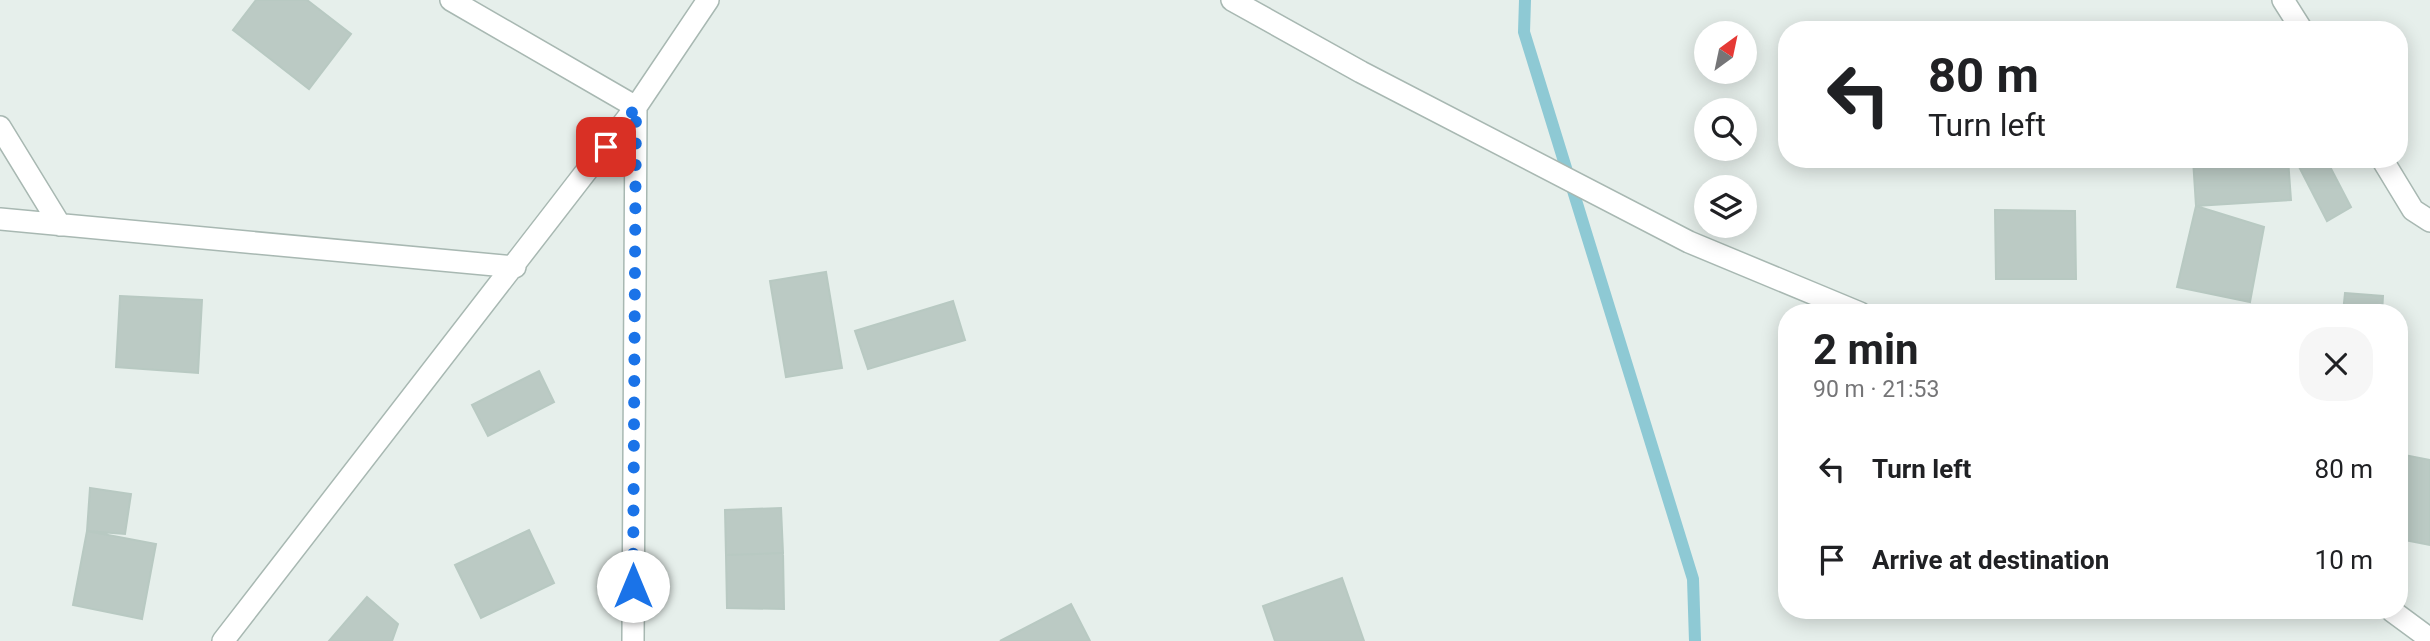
<!DOCTYPE html>
<html lang="en">
<head>
<meta charset="utf-8">
<style>
  body { margin:0; font-family:Roboto,sans-serif; background:#f6f6f6; color:#202124; height:100vh; display:flex; flex-direction:column; font-size:26px; white-space:nowrap }
  * { box-sizing:border-box; margin:0 }
  p { font-size:23px; color:#757577 }
  .icon { flex:none; width:38px; height:38px; fill:none; stroke:currentColor; stroke-width:2; stroke-linecap:round; stroke-linejoin:round }
  .map { position:relative; flex:1; overflow:hidden }
  .drawer { position:absolute; left:1778px; top:304px; width:630px; height:315px; display:flex; flex-direction:column; background:#fff; border-radius:28px; box-shadow:0 4px 18px #0003 }
  .drawer>* { flex:none }
  .top-card { position:absolute; left:1778px; top:21px; width:630px; height:147px; border-radius:28px; box-shadow:0 4px 18px #0003; background:#fff; color:#202124; overflow:hidden }
  .needle { width:46px; rotate:33deg }
  .tools { position:absolute; left:1694px; top:21px; display:grid; gap:14px }
  .tools a { display:grid; place-items:center; width:63px; height:63px; border-radius:50%; background:#fff; box-shadow:0 4px 18px #0003; font-size:35px }
  .pin { position:absolute; display:grid; place-items:center; width:60px; height:60px; color:#fff; margin:-30px; border-radius:14px; box-shadow:0 4px 10px #0006 }
  .me { position:absolute; width:77px; margin:-38px; rotate:0deg; stroke-linejoin:round; filter:drop-shadow(0 0 5px #0008) }
  .turn { display:flex; align-items:center; gap:24px; height:147px; padding:0 35px; font-size:32px }
  .turn .icon { width:91px; height:91px; stroke-width:2.5 }
  .turn b { display:block; font-size:49px; line-height:60px }
  .round { display:grid; place-items:center; flex:none; width:74px; height:74px; border-radius:28px; background:#f6f6f6 }
  .head { display:flex; align-items:center; justify-content:space-between; height:119px; padding:0 35px }
  h1 { font-size:42px; font-weight:700; line-height:52px }
  ul { padding:0; list-style:none }
  li { display:flex; align-items:center; gap:21px; height:91px; padding:0 35px }
  li div { flex:1 }
  li b { display:block; font-size:26px }
  li em { font-style:normal }
  .map>svg:first-child { display:block }
  .lines { fill:none; stroke-linecap:round; stroke-linejoin:round }
  .stream { stroke:#8ec9d4; stroke-width:12 }
  .building { fill:#bbcac4; stroke:#b8c9c2; stroke-width:2 }
  .street-casing { stroke:#a8b8b2; stroke-width:24 }
  .street { stroke:#fff; stroke-width:21 }
  .route { stroke:#1a73e8; stroke-width:12; stroke-dasharray:0 21.6 }
</style>
</head>
<body>
<div class="map">
<svg width="2430" height="641" viewBox="0 0 2430 641">
  <rect width="100%" height="100%" fill="#e6efeb"/>
  <g class="lines">
    <path class="stream" d="M 1525,0 L 1524,32 L 1693,579 L 1695,641"/>
  </g>
  <path class="building" d="M 256,0 L 307,0 L 351,34 L 309,89 L 233,30 Z
    M 1984,26 L 1984,30 L 1920,30 Z
    M 2193,159 L 2288,159 L 2291,200 L 2196,206 Z
    M 2295,159 L 2326,159 L 2351,207 L 2327,221 Z
    M 2196,206 L 2264,227 L 2250,302 L 2177,287 Z
    M 1995,210 L 2075,211 L 2076,279 L 1996,279 Z
    M 826,272 L 842,368 L 786,377 L 770,281 Z
    M 2345,293 L 2383,296 L 2382,313 L 2343,313 Z
    M 120,296 L 202,300 L 198,373 L 116,367 Z
    M 953,301 L 965,340 L 868,369 L 855,331 Z
    M 539,371 L 554,402 L 488,436 L 472,405 Z
    M 2399,454 L 2430,460 L 2430,545 L 2399,539 Z
    M 90,488 L 131,494 L 125,534 L 87,531 Z
    M 781,508 L 783,553 L 726,555 L 725,510 Z
    M 529,530 L 554,583 L 481,618 L 455,565 Z
    M 87,531 L 156,544 L 142,619 L 73,605 Z
    M 783,553 L 784,609 L 727,608 L 726,555 Z
    M 1342,578 L 1364,641 L 1275,641 L 1263,606 Z
    M 367,597 L 398,624 L 392,641 L 329,641 Z
    M 1071,604 L 1090,641 L 1000,641 Z"/>
  <g class="lines">
    <g class="street-casing">
      <path id="street" d="M 451,0 L 636,107 L 633,641
        M 1232,0 L 1361,72 L 1689,242 L 1860,313
        M 2283,0 L 2302,30
        M 0,127 L 60,225
        M 2382,159 L 2413,210 L 2430,221
        M 0,219 L 515,267
        M 2392,611 L 2430,639
        M 223,641 L 636,107 L 708,0"/>
    </g>
    <use href="#street" class="street"/>
  </g>
  <g class="lines">
    <path class="route" d="M 606,147 L 636,107 L 633,586"/>
  </g>
</svg>
<div class="tools">
<a><svg class="needle" viewBox="-14 -14 28 28"><path d="M0-13l5 13h-10z" fill="#e53935"/><path d="M0 13l5-13h-10z" fill="#757577"/></svg></a>
<a><svg class="icon" aria-label="search" viewBox="0 0 24 24"><circle cx="10" cy="10" r="6"/><path d="M15 15l6 6"/></svg></a>
<a><svg class="icon" aria-label="layers" viewBox="0 0 24 24"><path d="M12 4l9 5-9 5-9-5zM3 14l9 5 9-5"/></svg></a>
</div>
<div class="pin" style="left:606px;top:147px;background:#d93025"><svg class="icon" aria-label="arrive" viewBox="0 0 24 24"><path d="M6 21V4h12l-3 4 3 4H6"/></svg></div>
<svg class="me" style="left:633px;top:586px" viewBox="-20 -20 40 40"><circle r="19" fill="#fff"/><path d="M0-13L10 11 0 6-10 11z" fill="#1a73e8"/></svg>
<div class="top-card">
<div class="turn"><svg class="icon" aria-label="left" viewBox="0 0 24 24"><path d="M17 20v-9H6M10 6l-5 5 5 5"/></svg><div><b>80 m</b>Turn left</div></div>
</div>
<section class="drawer">
<div class="head"><div><h1>2 min</h1><p>90 m · 21:53</p></div><a class="round"><svg class="icon" aria-label="close" viewBox="0 0 24 24"><path d="M6 6l12 12M18 6L6 18"/></svg></a></div>
<ul>
<li><svg class="icon" aria-label="left" viewBox="0 0 24 24"><path d="M17 20v-9H6M10 6l-5 5 5 5"/></svg><div><b>Turn left</b></div><em>80 m</em></li>
<li><svg class="icon" aria-label="arrive" viewBox="0 0 24 24"><path d="M6 21V4h12l-3 4 3 4H6"/></svg><div><b>Arrive at destination</b></div><em>10 m</em></li>
</ul>
</section>
</div>
</body>
</html>
